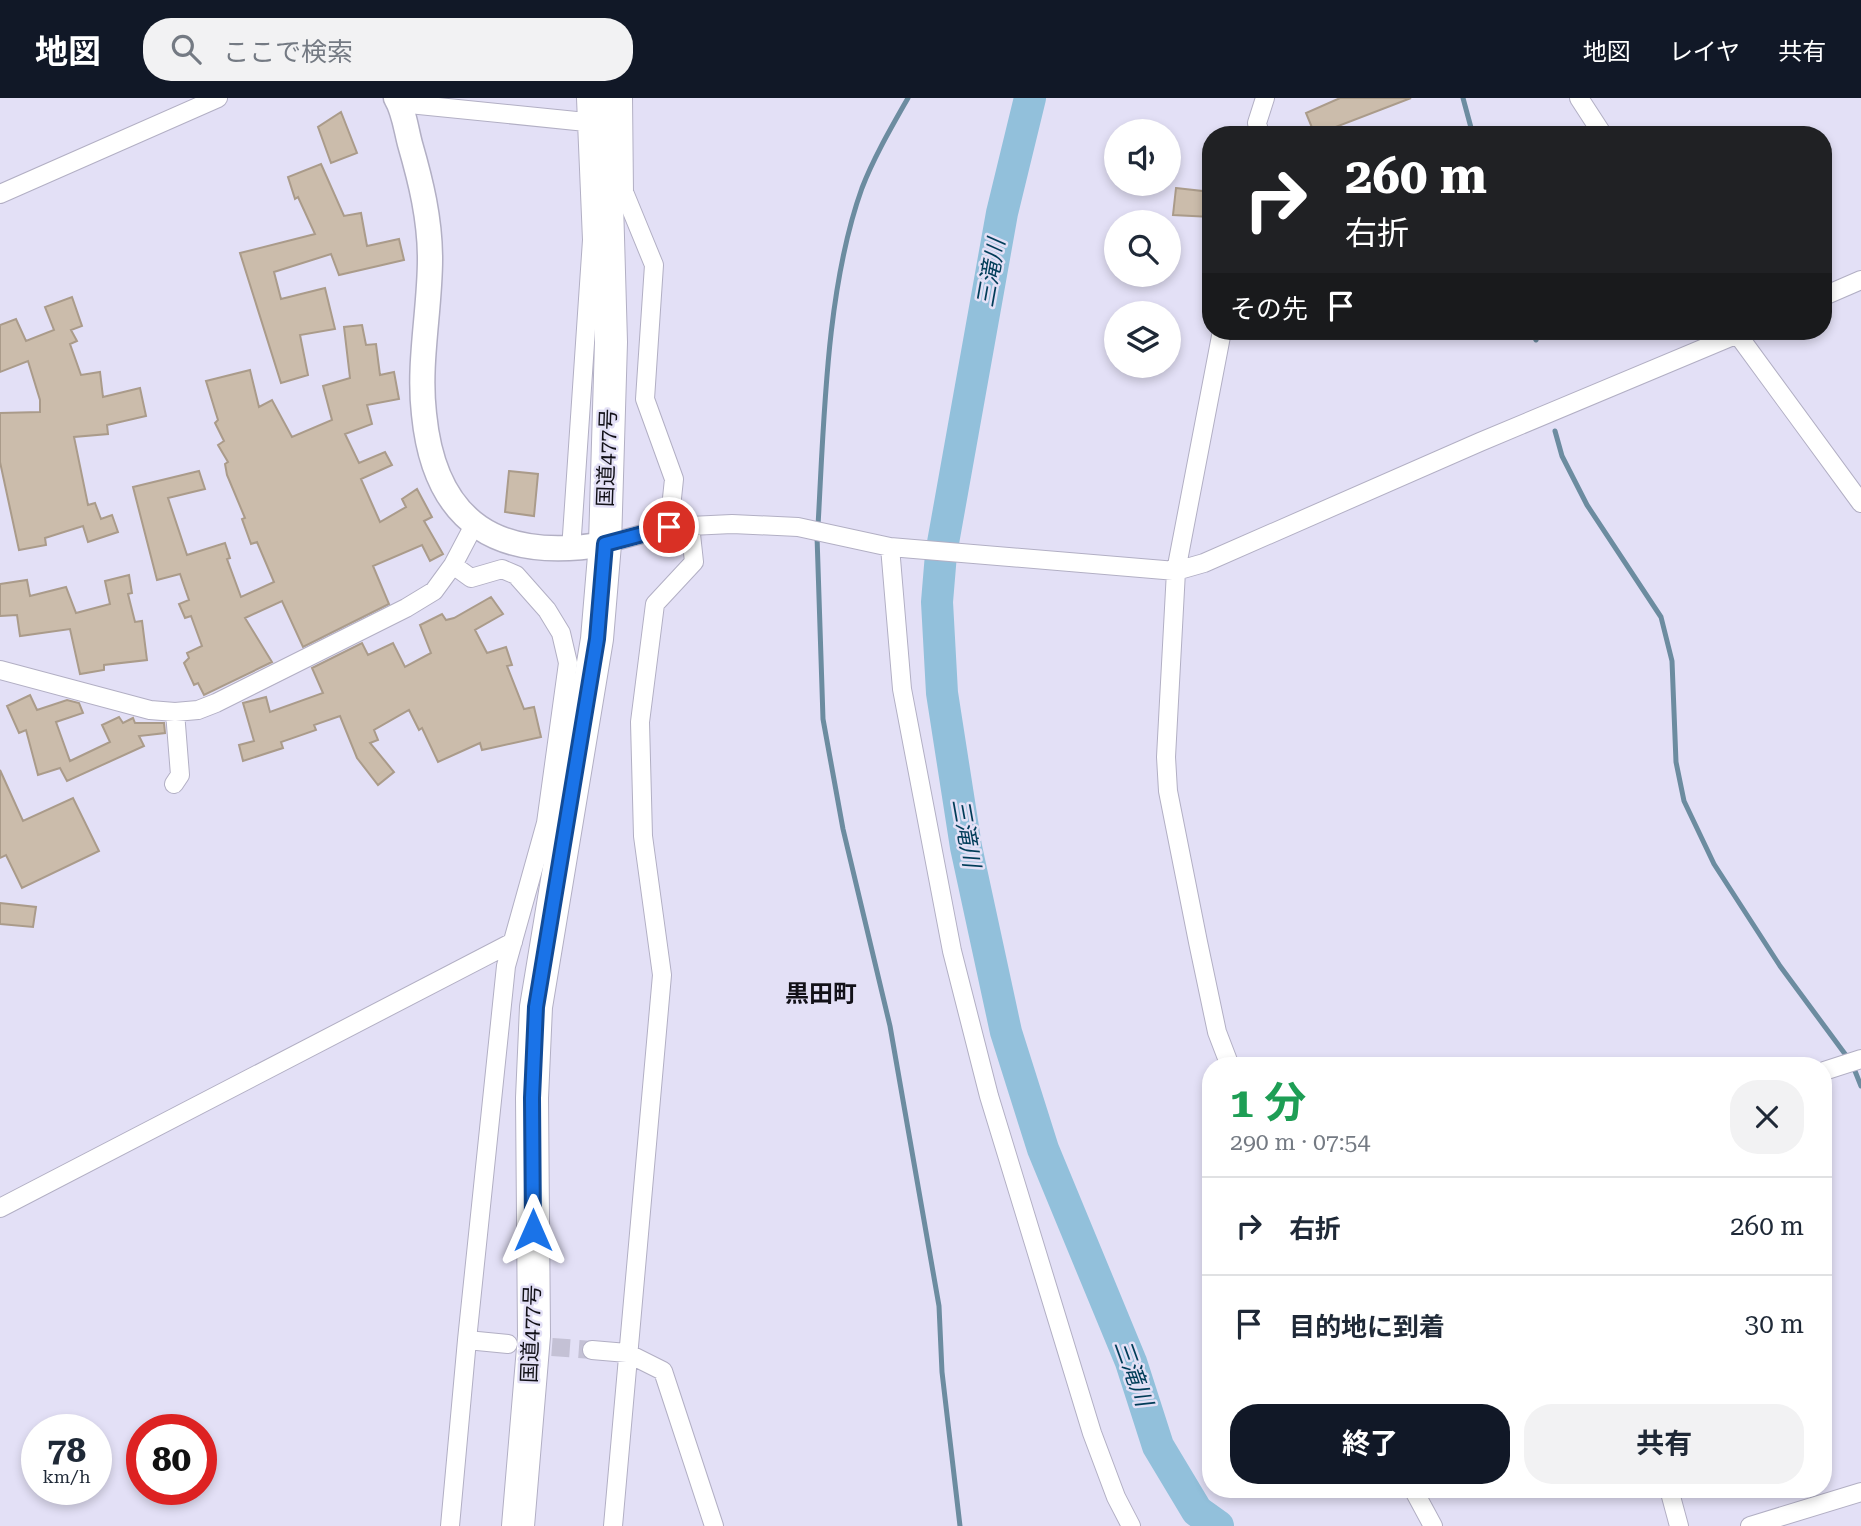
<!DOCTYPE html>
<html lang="ja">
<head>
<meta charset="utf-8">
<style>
  body { margin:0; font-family:"Roboto Serif","Noto Sans JP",serif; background:#f2f2f3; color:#1f2937; height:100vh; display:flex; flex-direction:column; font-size:26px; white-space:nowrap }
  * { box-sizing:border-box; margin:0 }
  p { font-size:23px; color:#747a83 }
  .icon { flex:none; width:38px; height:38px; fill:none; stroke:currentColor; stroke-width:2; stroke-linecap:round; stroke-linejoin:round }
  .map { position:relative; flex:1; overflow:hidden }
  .details { position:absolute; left:1202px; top:959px; width:630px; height:441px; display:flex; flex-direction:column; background:#fff; border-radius:28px; box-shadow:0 4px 10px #0003 }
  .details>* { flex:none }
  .banner { position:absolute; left:1202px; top:28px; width:630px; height:214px; border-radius:28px; box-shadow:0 4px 10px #0003; background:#202124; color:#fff; overflow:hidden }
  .controls { position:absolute; left:1104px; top:21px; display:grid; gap:14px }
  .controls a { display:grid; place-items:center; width:77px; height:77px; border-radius:50%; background:#fff; box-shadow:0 4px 10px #0003; font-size:35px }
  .speed { position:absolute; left:21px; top:1316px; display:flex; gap:14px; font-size:35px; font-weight:700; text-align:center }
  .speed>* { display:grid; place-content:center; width:91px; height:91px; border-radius:50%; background:#fff; box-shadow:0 4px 10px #0003; line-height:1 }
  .speed small { font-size:18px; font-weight:400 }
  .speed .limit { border:10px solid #d22; background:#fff; color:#111 }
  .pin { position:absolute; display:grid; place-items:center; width:60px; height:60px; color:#fff; margin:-30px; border:4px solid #fff; border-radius:50%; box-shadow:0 2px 7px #0007 }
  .me { position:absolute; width:77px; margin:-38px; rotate:0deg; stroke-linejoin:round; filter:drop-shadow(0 0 5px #0008) }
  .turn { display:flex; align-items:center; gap:24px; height:147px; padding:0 28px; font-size:32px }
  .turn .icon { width:91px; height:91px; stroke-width:2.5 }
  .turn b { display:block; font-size:49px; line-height:60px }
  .then { display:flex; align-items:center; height:66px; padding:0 28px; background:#0003; gap:14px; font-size:26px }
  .round { display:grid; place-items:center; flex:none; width:74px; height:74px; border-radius:28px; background:#f2f2f3 }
  .summary { display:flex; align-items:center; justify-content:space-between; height:119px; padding:0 28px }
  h1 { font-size:42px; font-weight:700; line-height:52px; color:#1e9e55 }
  .primary-button { display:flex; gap:14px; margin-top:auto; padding:14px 28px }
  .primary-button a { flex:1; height:80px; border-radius:28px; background:#111827; color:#fff; font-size:28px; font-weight:700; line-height:80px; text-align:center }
  .primary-button a+a { background:#f2f2f3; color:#1f2937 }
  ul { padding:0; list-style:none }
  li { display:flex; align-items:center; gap:21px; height:98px; padding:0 28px; border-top:2px solid #e0e1e3 }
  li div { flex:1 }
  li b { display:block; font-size:26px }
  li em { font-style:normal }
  header { display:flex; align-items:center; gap:42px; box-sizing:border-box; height:98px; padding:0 35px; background:#111827; color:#fff }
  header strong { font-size:33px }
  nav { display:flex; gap:38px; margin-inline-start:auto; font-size:24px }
  .search { width:490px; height:63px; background:#f2f2f3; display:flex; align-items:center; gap:18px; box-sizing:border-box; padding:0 24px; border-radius:28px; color:#747a83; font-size:26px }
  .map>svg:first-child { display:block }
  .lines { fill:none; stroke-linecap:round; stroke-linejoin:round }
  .stream { stroke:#6c8ca0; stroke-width:5 }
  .river { stroke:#92c0db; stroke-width:32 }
  .building { fill:#cbbcab; stroke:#aa9b8a; stroke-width:2 }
  .street-tunnel { stroke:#c4c1d5; stroke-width:18; stroke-dasharray:18 9; stroke-linecap:butt }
  .street-casing { stroke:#b2afc4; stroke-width:20 }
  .secondary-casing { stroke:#b2afc4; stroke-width:27 }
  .highway-casing { stroke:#b2afc4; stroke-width:34 }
  .street { stroke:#fff; stroke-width:18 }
  .secondary { stroke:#fff; stroke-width:24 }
  .highway { stroke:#fff; stroke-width:32 }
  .route-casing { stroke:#114b97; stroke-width:18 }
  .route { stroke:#1a73e8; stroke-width:12 }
  .labels { text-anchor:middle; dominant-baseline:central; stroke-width:5; stroke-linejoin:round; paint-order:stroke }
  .street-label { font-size:21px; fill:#121118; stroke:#e3e0f6 }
  .water-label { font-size:23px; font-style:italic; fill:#003c58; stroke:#e3e0f6 }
  .quarter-label { font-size:24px; font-weight:bold; fill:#121118; stroke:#e3e0f6 }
</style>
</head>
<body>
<header>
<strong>地図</strong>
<div class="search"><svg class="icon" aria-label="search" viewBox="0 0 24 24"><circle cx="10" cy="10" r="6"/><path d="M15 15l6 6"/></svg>ここで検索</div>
<nav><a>地図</a><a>レイヤ</a><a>共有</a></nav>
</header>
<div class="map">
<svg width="1861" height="1428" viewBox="0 0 1861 1428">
  <rect width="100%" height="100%" fill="#e3e0f6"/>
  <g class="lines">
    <path class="stream" d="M 1463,0 L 1473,37
      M 1531,233 L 1536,242
      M 1555,333 L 1562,358 L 1587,407 L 1661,519 L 1672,563 L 1676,664 L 1684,703 L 1714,766 L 1780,868 L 1848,960
      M 818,428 C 824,323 826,190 862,90 C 874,59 891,30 908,0
      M 817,438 L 823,621 L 843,731 L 890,928 L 939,1208 L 942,1274 L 960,1428
      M 1853,968 L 1861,988"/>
    <path class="river" d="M 1030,0 L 1002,115 L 941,456 L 937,504 L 942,595 L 966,749 L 1006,934 L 1043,1051 L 1131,1264 L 1158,1348 L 1197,1413 L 1218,1428"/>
  </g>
  <path class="building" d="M 1340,0 L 1411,0 L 1315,37 L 1306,15 Z
    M 341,14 L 357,55 L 331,65 L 318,29 Z
    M 321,66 L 344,118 L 361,115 L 367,148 L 399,141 L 404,162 L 339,177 L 331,156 L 274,174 L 281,201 L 325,190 L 335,231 L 300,237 L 308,277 L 281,285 L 240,155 L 315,136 L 298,99 L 295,101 L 288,79 Z
    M 1176,90 L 1211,94 L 1211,119 L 1173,117 Z
    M 72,199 L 82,228 L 71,232 L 77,243 L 70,246 L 81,277 L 100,274 L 103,299 L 140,290 L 146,318 L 107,327 L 108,336 L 74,339 L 88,407 L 95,405 L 101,421 L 112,417 L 118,434 L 88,444 L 83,428 L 45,440 L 46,447 L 19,452 L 0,364 L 0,315 L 40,314 L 40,302 L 28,263 L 0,274 L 0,227 L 16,221 L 26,243 L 54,232 L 45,209 Z
    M 362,227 L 366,247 L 376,246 L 380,277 L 394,274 L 399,301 L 367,307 L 372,326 L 345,336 L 359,365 L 385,354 L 392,367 L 361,381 L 380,424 L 406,409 L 402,401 L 417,391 L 432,419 L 424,423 L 443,456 L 430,463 L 422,447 L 373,468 L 389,506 L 303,549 L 282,503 L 245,520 L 272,564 L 204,597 L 198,585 L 194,587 L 184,565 L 189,560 L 187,555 L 202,548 L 191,518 L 185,520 L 179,506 L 189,502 L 180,476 L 157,482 L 133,389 L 199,373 L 205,391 L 168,400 L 187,457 L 225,445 L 230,460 L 227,461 L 241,499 L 274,484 L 257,444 L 251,446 L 242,421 L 245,420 L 227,377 L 225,366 L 228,364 L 218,347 L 224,343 L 215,325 L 218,322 L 206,283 L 250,272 L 259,309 L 272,302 L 292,339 L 332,322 L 323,288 L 350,280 L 344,229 Z
    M 509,373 L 538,376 L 534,418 L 505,414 Z
    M 129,477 L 132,495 L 128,496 L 135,524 L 142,523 L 147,562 L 104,567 L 104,572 L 80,576 L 70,531 L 20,538 L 17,517 L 0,518 L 0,486 L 27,482 L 30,498 L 66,489 L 76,515 L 110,506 L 105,483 Z
    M 491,499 L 503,516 L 475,532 L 487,555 L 506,549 L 512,567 L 507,568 L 524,611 L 534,609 L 541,639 L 482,652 L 480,645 L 438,664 L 422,630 L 419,632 L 409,612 L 374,632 L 378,642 L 370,645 L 394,674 L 378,687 L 357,660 L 340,618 L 314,627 L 316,632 L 281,644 L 283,650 L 243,663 L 239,647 L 254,643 L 243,605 L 266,599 L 270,614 L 323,595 L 312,570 L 362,545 L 368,557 L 393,545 L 405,569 L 431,555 L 420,527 L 442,516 L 446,522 L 454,520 Z
    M 30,597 L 37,612 L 67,602 L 79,605 L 83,615 L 56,624 L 70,663 L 110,644 L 102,627 L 119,619 L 123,625 L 133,620 L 135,625 L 164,625 L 165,635 L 139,638 L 144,648 L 67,683 L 60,670 L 38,677 L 26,632 L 19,635 L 7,608 Z
    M 0,672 L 23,723 L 73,700 L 99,753 L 22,790 L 6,757 L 0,760 Z
    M 0,805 L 36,809 L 33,829 L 0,826 Z"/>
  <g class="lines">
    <path class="street-tunnel" d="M 525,1247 L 592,1252"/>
    <g class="street-casing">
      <path id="street" d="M 623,0 L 624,94 L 654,167 L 645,301 L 674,381 L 669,429
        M 1579,0 L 1603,37
        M 399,5 L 586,24
        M 1260,37 L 1257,25 L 1265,0
        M 0,96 L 218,0
        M 1824,198 L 1861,182
        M 1222,233 L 1176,473 L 1166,659 L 1168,693 L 1198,844 L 1217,934 L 1230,968
        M 1735,233 L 1861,405
        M 605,446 L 669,429 L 732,426 L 798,429 L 890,449 L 1176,473 L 1204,465 L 1480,344 L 1745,233
        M 890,449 L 902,591 L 952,853 L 989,998 L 1092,1335 L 1116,1399 L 1131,1428
        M 571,452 L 592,142 L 586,0
        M 453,467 L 471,480 L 502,471 L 516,477 L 547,512 L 561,535 L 568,565 L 546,725 L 506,868 L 467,1242 L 508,1246
        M 0,572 L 150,612 L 175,614 L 198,612 L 216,605 L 406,510 L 434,493 L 453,467 L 473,429
        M 174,686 L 180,677 L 175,614
        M 1824,973 L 1861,961
        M 0,1110 L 513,844
        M 592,1252 L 627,1255 L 663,1273 L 714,1428
        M 1413,1391 L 1433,1428
        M 1669,1391 L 1679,1428
        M 450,1428 L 467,1242
        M 613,1428 L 662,877 L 643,738 L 640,624 L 655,506 L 694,464 L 690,427
        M 1750,1428 L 1861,1394"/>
    </g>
    <g class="secondary-casing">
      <path id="secondary" d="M 396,0 C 404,13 406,31 410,46 C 421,84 430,121 430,161 C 430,212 418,265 424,316 C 435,427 500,464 605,446"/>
    </g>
    <g class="highway-casing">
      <path id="highway" d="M 518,1428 L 534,1238 L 532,1000 L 536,909 L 597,541 L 605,446 L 611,244 L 604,0"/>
    </g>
    <use href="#street" class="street"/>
    <use href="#secondary" class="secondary"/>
    <use href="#highway" class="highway"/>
  </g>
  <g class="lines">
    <g class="route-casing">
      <path id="route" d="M 533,1132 L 532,1000 L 536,909 L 597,541 L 605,446 L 669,429"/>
    </g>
    <use href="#route" class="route"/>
  </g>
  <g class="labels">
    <g class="street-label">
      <text transform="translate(607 360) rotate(-88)">国道477号</text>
      <text transform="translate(531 1236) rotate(-88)">国道477号</text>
    </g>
    <g class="water-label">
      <text transform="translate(991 175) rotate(-80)">三滝川</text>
      <text transform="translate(966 735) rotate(80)">三滝川</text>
      <text transform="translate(1133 1275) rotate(70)">三滝川</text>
    </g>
    <g class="quarter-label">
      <text x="821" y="896">黒田町</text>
    </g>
  </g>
</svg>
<div class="controls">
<a><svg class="icon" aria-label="sound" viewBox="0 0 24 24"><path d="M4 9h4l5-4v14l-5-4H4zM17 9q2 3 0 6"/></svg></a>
<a><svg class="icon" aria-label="search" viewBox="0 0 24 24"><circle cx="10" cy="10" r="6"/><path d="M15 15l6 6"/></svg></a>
<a><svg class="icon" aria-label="layers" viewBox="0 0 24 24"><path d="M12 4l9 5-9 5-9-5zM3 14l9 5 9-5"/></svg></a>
</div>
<div class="speed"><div>78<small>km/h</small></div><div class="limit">80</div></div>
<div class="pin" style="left:669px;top:429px;background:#d93025"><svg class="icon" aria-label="arrive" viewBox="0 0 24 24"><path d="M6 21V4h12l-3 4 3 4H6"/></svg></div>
<svg class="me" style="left:533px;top:1132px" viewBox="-20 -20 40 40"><path d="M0-17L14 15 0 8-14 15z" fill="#1a73e8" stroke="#fff" stroke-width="4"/></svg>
<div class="banner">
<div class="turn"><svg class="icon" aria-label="right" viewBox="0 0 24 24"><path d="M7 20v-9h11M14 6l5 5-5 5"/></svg><div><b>260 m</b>右折</div></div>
<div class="then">その先<svg class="icon" aria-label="arrive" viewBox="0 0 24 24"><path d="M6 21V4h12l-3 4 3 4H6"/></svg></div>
</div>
<section class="details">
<div class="summary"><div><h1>1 分</h1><p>290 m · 07:54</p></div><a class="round"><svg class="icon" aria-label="close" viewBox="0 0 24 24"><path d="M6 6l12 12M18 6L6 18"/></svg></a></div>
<ul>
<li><svg class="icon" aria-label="right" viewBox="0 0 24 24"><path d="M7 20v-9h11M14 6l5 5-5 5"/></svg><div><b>右折</b></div><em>260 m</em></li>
<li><svg class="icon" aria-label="arrive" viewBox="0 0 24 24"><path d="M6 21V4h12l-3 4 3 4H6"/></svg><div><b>目的地に到着</b></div><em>30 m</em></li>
</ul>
<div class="primary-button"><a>終了</a><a>共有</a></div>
</section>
</div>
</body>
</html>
